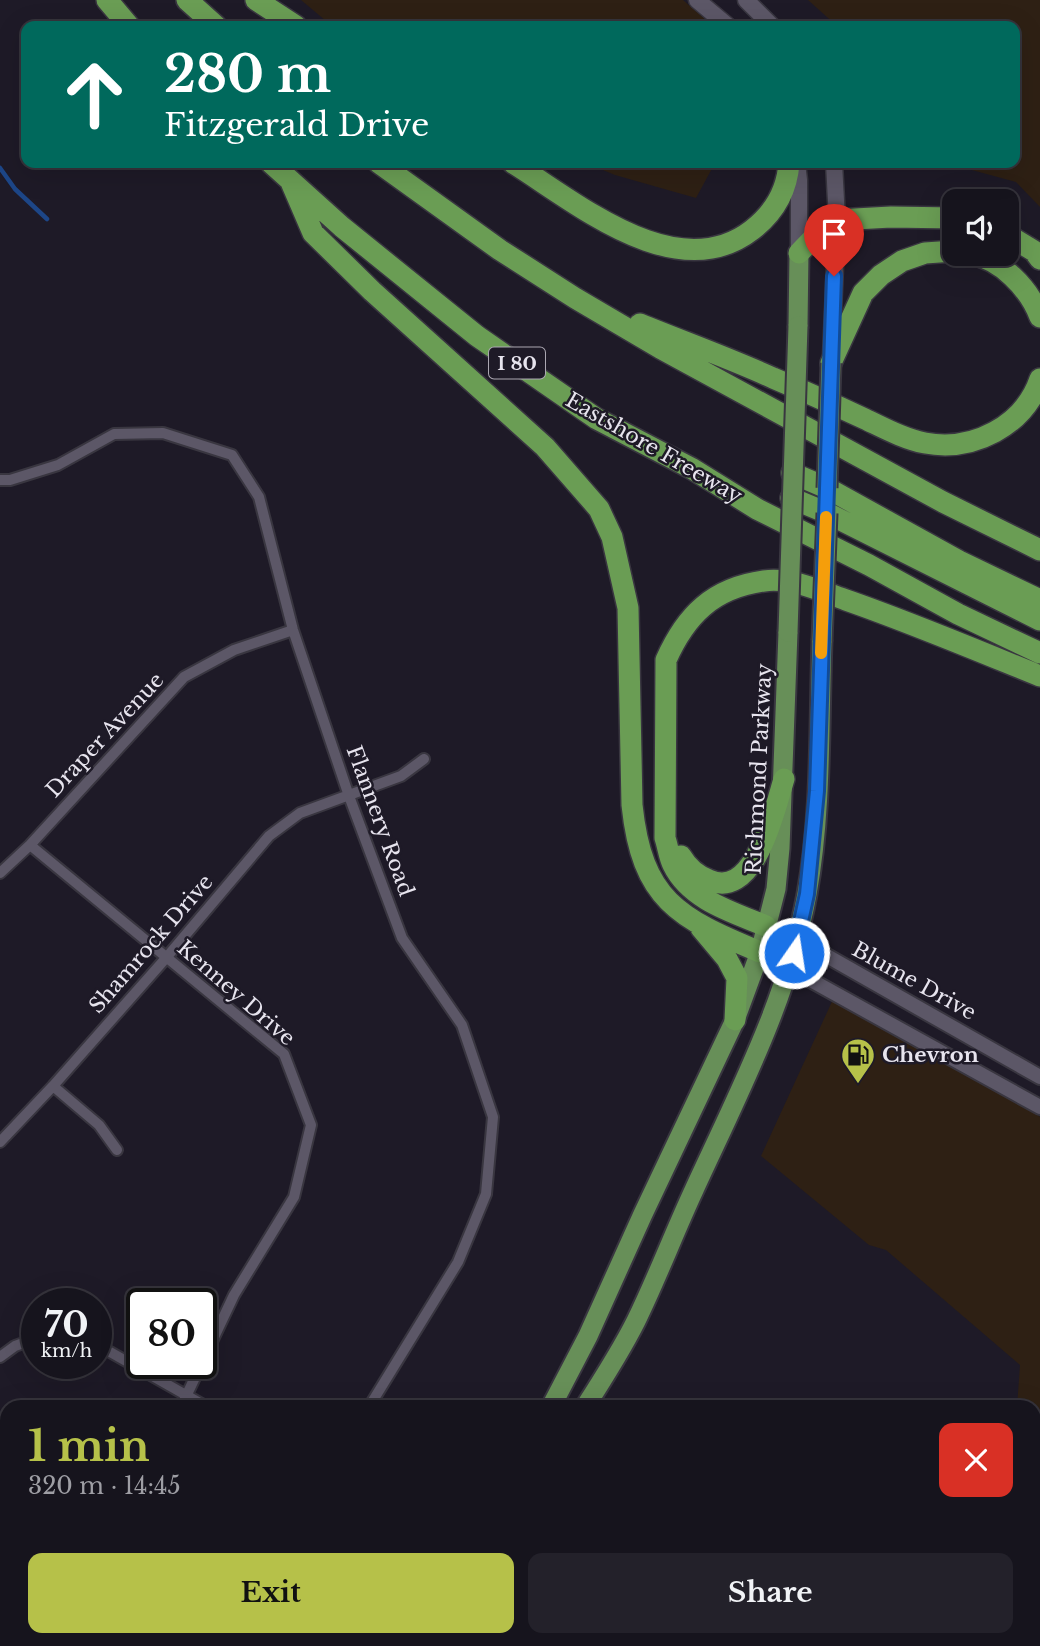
<!DOCTYPE html>
<html lang="en">
<head>
<meta charset="utf-8">
<style>
  body { margin:0; font-family:"Libre Baskerville",serif; background:#23212a; color:#f1f3f6; height:100vh; display:flex; flex-direction:column; font-size:26px; white-space:nowrap }
  * { box-sizing:border-box; margin:0 }
  p { font-size:23px; color:#9e9ea4 }
  .icon { flex:none; width:38px; height:38px; fill:none; stroke:currentColor; stroke-width:2; stroke-linecap:round; stroke-linejoin:round }
  .map { position:relative; flex:1; overflow:hidden }
  .panel { position:absolute; left:0px; top:1400px; width:1041px; height:247px; display:flex; flex-direction:column; background:#16141d; border-radius:21px 21px 0 0; box-shadow:0 7px 28px #0002,0 0 0 2px #35333b }
  .panel>* { flex:none }
  .hud { position:absolute; left:21px; top:21px; width:999px; height:147px; border-radius:14px; box-shadow:0 7px 28px #0002,0 0 0 2px #35333b; background:#00695c; color:#fff; overflow:hidden }
  .tools { position:absolute; left:942px; top:189px; display:grid; gap:14px }
  .tools a { display:grid; place-items:center; width:77px; height:77px; border-radius:14px; background:#16141d; box-shadow:0 7px 28px #0002,0 0 0 2px #35333b; font-size:35px }
  .speed { position:absolute; left:21px; top:1288px; display:flex; gap:14px; font-size:35px; font-weight:700; text-align:center }
  .speed>* { display:grid; place-content:center; width:91px; height:91px; border-radius:50%; background:#16141d; box-shadow:0 7px 28px #0002,0 0 0 2px #35333b; line-height:1 }
  .speed small { font-size:18px; font-weight:400 }
  .speed .limit { border:4px solid #111; border-radius:10px; background:#fff; color:#111 }
  .pin { position:absolute; display:grid; place-items:center; width:60px; height:60px; color:#fff; margin:-72px -30px; border-radius:50% 50% 50% 0; rotate:-45deg; box-shadow:0 0 7px #0007 }
  .pin .icon { rotate:45deg }
  .me { position:absolute; width:77px; margin:-38px; rotate:13deg; stroke-linejoin:round; filter:drop-shadow(0 0 5px #0008) }
  .turn { display:flex; align-items:center; gap:24px; height:147px; padding:0 28px; font-size:32px }
  .turn .icon { width:91px; height:91px; stroke-width:2.5 }
  .turn b { display:block; font-size:49px; line-height:60px }
  .round { display:grid; place-items:center; flex:none; width:74px; height:74px; border-radius:14px; background:#23212a }
  .overview { display:flex; align-items:center; justify-content:space-between; height:119px; padding:0 28px }
  h1 { font-size:42px; font-weight:700; line-height:52px; color:#b6c149 }
  .button { display:flex; gap:14px; margin-top:auto; padding:14px 28px }
  .button a { flex:1; height:80px; border-radius:14px; background:#b6c149; color:#111; font-size:28px; font-weight:700; line-height:80px; text-align:center }
  .button a+a { background:#23212a; color:#f1f3f6 }
  .map>svg:first-child { display:block }
  .commercial { fill:#2e2014 }
  .lines { fill:none; stroke-linecap:round; stroke-linejoin:round }
  .stream { stroke:#1d4687; stroke-width:4.5 }
  .minor-casing { stroke:#393640; stroke-width:14 }
  .tertiary-casing { stroke:#393640; stroke-width:18 }
  .secondary-casing { stroke:#393640; stroke-width:19 }
  .trunk-casing { stroke:#393640; stroke-width:23 }
  .motorway-casing { stroke:#393640; stroke-width:24 }
  .minor { stroke:#5c5767; stroke-width:10 }
  .tertiary { stroke:#5c5767; stroke-width:14 }
  .secondary { stroke:#5c5767; stroke-width:16 }
  .trunk { stroke:#678f58; stroke-width:19 }
  .motorway { stroke:#6a9d54; stroke-width:21 }
  .trunk-bridge-casing { stroke:#393640; stroke-width:23; stroke-linecap:butt }
  .trunk-bridge { stroke:#678f58; stroke-width:19 }
  .route-casing { stroke:#114b97; stroke-width:18 }
  .route { stroke:#1a73e8; stroke-width:12 }
  .slow { stroke:#f59e0b; stroke-width:12 }
  .labels { text-anchor:middle; dominant-baseline:central; stroke-width:5; stroke-linejoin:round; paint-order:stroke }
  .shield { fill:#1e1a27; stroke:#aba7b2; stroke-width:2 }
  .shield-label { font-size:19px; font-weight:bold; fill:#e7e4ee }
  .street-label { font-size:21px; fill:#e7e4ee; stroke:#1e1a27 }
  .poi-label { font-size:21px; font-weight:bold; fill:#e7e4ee; stroke:#1e1a27; text-anchor:start }
</style>
</head>
<body>
<div class="map">
<svg width="1040" height="1646" viewBox="0 0 1040 1646">
  <rect width="100%" height="100%" fill="#1e1a27"/>
  <path class="commercial" d="M 301,0 L 683,0 L 713,26 L 332,26 Z
    M 808,0 L 1040,0 L 1040,207 L 1016,182 L 946,163 L 1015,163 L 1015,26 L 837,26 Z
    M 586,163 L 715,163 L 696,198 L 615,175 Z
    M 835,995 L 1018,1099 L 1040,1117 L 1040,1646 L 976,1646 L 975,1640 L 1034,1640 L 1034,1407 L 1017,1407 L 1020,1365 L 886,1250 L 869,1245 L 761,1156 Z"/>
  <g class="lines">
    <path class="stream" d="M 0,168 L 15,189 L 47,219"/>
    <g class="minor-casing">
      <path id="minor" d="M 0,480 L 10,480 L 58,465 L 114,434 L 163,433 L 232,455 L 259,497 L 293,630 L 349,796 L 402,938 L 462,1025 L 493,1117 L 486,1194 L 458,1262 L 369,1407
        M 30,845 L 284,1054 L 311,1125 L 294,1197 L 234,1295 L 181,1407
        M 0,873 L 30,845 L 184,677 L 234,650 L 293,630
        M 53,1086 L 99,1125 L 117,1150
        M 0,1142 L 53,1086 L 166,958 L 269,836 L 300,813 L 401,776 L 424,759
        M 96,1344 L 207,1407
        M 0,1357 L 15,1346 L 37,1338
        M 34,1646 L 38,1640
        M 223,1646 L 227,1640"/>
    </g>
    <g class="tertiary-casing">
      <path id="tertiary" d="M 766,926 L 797,939 L 1040,1077
        M 760,952 L 1040,1107"/>
    </g>
    <g class="secondary-casing">
      <path id="secondary" d="M 697,0 L 728,26
        M 746,0 L 772,26
        M 797,163 L 799,180 L 799,253
        M 831,357 L 837,220 L 834,163"/>
    </g>
    <g class="trunk-casing">
      <path id="trunk" d="M 798,326 L 799,253
        M 551,1407 L 588,1336 L 643,1214 L 735,1020 L 760,952 L 776,889 L 780,848 L 788,632
        M 585,1407 C 603,1379 621,1351 636,1321 C 657,1278 674,1233 694,1190 C 738,1094 788,999 807,894 C 822,812 819,725 822,641
        M 421,1646 L 423,1640
        M 454,1646 L 456,1640"/>
    </g>
    <g class="motorway-casing">
      <path id="motorway" d="M 107,0 L 129,26
        M 187,0 L 216,26
        M 256,0 L 296,26
        M 271,163 L 342,227 L 477,336 L 597,419 L 691,468 L 757,509 L 869,565 L 958,614 L 1040,653
        M 379,163 L 500,250 L 575,298 L 660,348 L 943,502 L 1040,550
        M 513,163 C 577,203 677,288 752,230 C 774,213 787,191 789,163
        M 291,182 L 313,233 L 372,291 L 545,447 L 599,509 L 612,537 L 628,608 L 632,805 C 642,900 678,918 760,952
        M 1006,234 L 1034,251 L 1040,259
        M 799,253 L 821,230 L 837,220 L 891,217 L 954,218
        M 970,254 C 1001,259 1029,288 1040,317
        M 640,324 C 684,342 729,358 773,378 C 804,391 835,405 865,419 C 884,428 904,439 925,443 C 973,452 1024,426 1040,379
        M 831,363 L 863,293 L 881,275 L 902,261 L 925,253 L 954,251
        M 792,473 L 827,488 L 959,561 L 1040,600
        M 791,498 L 827,513 L 1040,620
        M 681,856 C 688,868 696,875 709,880 C 755,901 775,808 784,779
        M 766,926 C 732,912 690,900 673,865 C 669,857 668,847 665,838 L 666,660 C 686,615 713,588 764,581 C 791,577 821,591 846,600 C 912,623 976,650 1040,676
        M 701,928 L 727,959 L 737,978 L 735,1020"/>
    </g>
    <use href="#minor" class="minor"/>
    <use href="#tertiary" class="tertiary"/>
    <use href="#secondary" class="secondary"/>
    <use href="#trunk" class="trunk"/>
    <use href="#motorway" class="motorway"/>
    <g class="trunk-bridge-casing">
      <path id="trunk-bridge" d="M 827,488 L 831,363
        M 788,632 L 798,326
        M 822,641 L 827,513"/>
    </g>
    <use href="#trunk-bridge" class="trunk-bridge"/>
  </g>
  <g class="lines">
    <g class="route-casing">
      <path id="route" d="M 794,953 L 807,894 L 817,791 L 834,276"/>
    </g>
    <use href="#route" class="route"/>
    <path class="slow" d="M 821,653 L 826,517"/>
  </g>
  <defs>
    <g id="fuel-pin" transform="scale(1.75)"><path d="M0 17L-7.5 6A9.5 9.5 0 1 1 7.5 6Z" fill="#b6c149" stroke="#1e1a27"/><path d="M-5.5-6h7V0h2V4h1.3V-2.5L3-4.5l.8-.8L6-3V5H2.5V1h-1V6h-7ZM-4.2-4.7v3.2H.2V-4.7Z" fill="#111"/></g>
  </defs>
  <g fill-rule="evenodd">
    <use href="#fuel-pin" x="858" y="1055"/>
  </g>
  <g class="labels">
    <rect class="shield" x="489" y="347.5" width="56" height="31" rx="5"/>
    <g class="shield-label">
      <text x="517" y="363">I 80</text>
    </g>
    <g class="street-label">
      <text transform="translate(654 448) rotate(30)">Eastshore Freeway</text>
      <text transform="translate(105 735) rotate(-47)">Draper Avenue</text>
      <text transform="translate(759 769) rotate(-87)">Richmond Parkway</text>
      <text transform="translate(380 821) rotate(70)">Flannery Road</text>
      <text transform="translate(151 944) rotate(-49)">Shamrock Drive</text>
      <text transform="translate(914 981) rotate(29)">Blume Drive</text>
      <text transform="translate(236 993) rotate(41)">Kenney Drive</text>
    </g>
    <g class="poi-label">
      <text x="882" y="1055">Chevron</text>
    </g>
  </g>
</svg>
<div class="tools">
<a><svg class="icon" aria-label="sound" viewBox="0 0 24 24"><path d="M4 9h4l5-4v14l-5-4H4zM17 9q2 3 0 6"/></svg></a>
</div>
<div class="speed"><div>70<small>km/h</small></div><div class="limit">80</div></div>
<div class="pin" style="left:834px;top:276px;background:#d93025"><svg class="icon" aria-label="arrive" viewBox="0 0 24 24"><path d="M6 21V4h12l-3 4 3 4H6"/></svg></div>
<svg class="me" style="left:794px;top:953px" viewBox="-20 -20 40 40"><circle r="17" fill="#1a73e8" stroke="#fff" stroke-width="3"/><path d="M0-11L8 9 0 5-8 9z" fill="#fff"/></svg>
<div class="hud">
<div class="turn"><svg class="icon" aria-label="ahead" viewBox="0 0 24 24"><path d="M12 20V5M6 11l6-6 6 6"/></svg><div><b>280 m</b>Fitzgerald Drive</div></div>
</div>
<section class="panel">
<div class="overview"><div><h1>1 min</h1><p>320 m · 14:45</p></div><a class="round" style="background:#d93025;color:#fff"><svg class="icon" aria-label="close" viewBox="0 0 24 24"><path d="M6 6l12 12M18 6L6 18"/></svg></a></div>
<div class="button"><a>Exit</a><a>Share</a></div>
</section>
</div>
</body>
</html>
